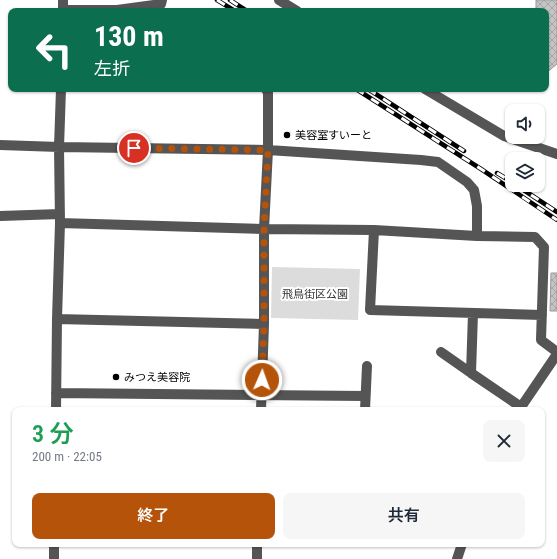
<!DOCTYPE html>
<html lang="ja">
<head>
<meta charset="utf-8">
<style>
  body { margin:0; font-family:"Roboto Condensed","Noto Sans JP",sans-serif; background:#f6f6f7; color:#1f2937; height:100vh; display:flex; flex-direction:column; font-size:15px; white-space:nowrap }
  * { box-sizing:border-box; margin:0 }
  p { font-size:13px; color:#747a83 }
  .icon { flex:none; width:22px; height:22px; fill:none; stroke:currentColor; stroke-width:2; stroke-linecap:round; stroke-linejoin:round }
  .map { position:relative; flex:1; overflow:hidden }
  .sheet { position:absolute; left:12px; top:407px; width:533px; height:140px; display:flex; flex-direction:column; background:#fff; border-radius:8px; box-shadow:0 1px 3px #0004 }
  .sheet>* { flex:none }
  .banner { position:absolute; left:8px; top:8px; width:541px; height:84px; border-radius:8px; box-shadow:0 1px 3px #0004; background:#0b6e4f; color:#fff; overflow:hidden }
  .controls { position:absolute; left:505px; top:104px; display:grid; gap:8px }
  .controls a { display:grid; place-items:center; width:40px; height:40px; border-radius:8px; background:#fff; box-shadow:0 1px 3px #0004; font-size:20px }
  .pin { position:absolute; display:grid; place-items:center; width:34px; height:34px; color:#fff; margin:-17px; border:2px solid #fff; border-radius:50%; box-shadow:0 1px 4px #0007 }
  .me { position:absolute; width:44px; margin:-22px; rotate:2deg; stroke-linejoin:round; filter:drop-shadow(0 0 3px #0008) }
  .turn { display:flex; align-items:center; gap:14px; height:84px; padding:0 20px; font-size:18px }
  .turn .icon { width:52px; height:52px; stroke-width:2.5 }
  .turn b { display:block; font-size:28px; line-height:34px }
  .round { display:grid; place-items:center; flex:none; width:42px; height:42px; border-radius:8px; background:#f6f6f7 }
  .head { display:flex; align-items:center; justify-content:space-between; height:68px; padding:0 20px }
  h1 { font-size:24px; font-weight:600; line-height:30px; color:#1e9e55 }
  .primary-button { display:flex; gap:8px; margin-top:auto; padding:8px 20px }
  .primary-button a { flex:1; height:46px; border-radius:8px; background:#b45309; color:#fff; font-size:16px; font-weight:600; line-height:46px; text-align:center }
  .primary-button a+a { background:#f6f6f7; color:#1f2937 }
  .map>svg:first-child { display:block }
  .green { fill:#dcdcdc }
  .building { fill:url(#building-cross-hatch); stroke:#999 }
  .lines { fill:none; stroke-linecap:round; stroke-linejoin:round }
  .minor { stroke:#555; stroke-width:10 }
  .rail-casing { stroke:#000; stroke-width:4.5 }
  .rail { stroke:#fff; stroke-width:3; stroke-dasharray:9; stroke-linecap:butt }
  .route { stroke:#b45309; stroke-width:7; stroke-dasharray:0 12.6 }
  .poi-dot { fill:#000; stroke:#fff; stroke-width:1.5 }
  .labels { text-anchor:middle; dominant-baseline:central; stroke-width:4; stroke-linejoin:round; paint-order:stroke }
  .poi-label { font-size:11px; fill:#000; stroke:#fff; text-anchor:start }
  .park-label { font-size:11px; fill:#333; stroke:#fff }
</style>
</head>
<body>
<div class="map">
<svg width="557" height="559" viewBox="0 0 557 559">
  <defs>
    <pattern id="building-cross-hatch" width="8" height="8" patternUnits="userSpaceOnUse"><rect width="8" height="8" fill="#c4c4c4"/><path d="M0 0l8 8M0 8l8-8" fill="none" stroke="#a7a7a7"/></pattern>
  </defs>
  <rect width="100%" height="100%" fill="#fff"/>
  <path class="green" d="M 272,267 L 360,269 L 358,320 L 271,318 Z"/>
  <path class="building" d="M 536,0 L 557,0 L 557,64 L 546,73 L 546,11 L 536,11 Z
    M 551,273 L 557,273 L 557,311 L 550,311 Z"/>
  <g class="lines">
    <path class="minor" d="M 279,0 L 297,11
      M 63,10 L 117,10 L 161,4 L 162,0
      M 63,11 L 63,0
      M 425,89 L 504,136 L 557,154
      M 0,145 L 59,147 L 268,150 L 421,160 L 438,162 L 467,182 L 474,190 L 477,206 L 477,236
      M 0,216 L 60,214
      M 60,223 L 264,229 L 374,230 L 477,236 L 535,237 L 544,247 L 541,340 L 557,352
      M 374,230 L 370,310 L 542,315
      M 473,313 L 471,373 L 521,407
      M 57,319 L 264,324
      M 441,352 L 471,373
      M 56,393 L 365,396
      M 56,410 L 57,319 L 60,223 L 59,147 L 61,89
      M 261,410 L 264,324 L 264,229 L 268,150 L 268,93 L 266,89
      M 365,410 L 367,366
      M 519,410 L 557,354
      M 257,544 L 257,559
      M 54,559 L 54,544
      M 457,559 L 462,544"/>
    <g class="rail-casing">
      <path id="rail" d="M 217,0 L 235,11
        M 230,0 L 247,11
        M 356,89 L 481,169 L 557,220
        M 368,89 L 464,151
        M 497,173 L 512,182
        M 516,185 L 557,212"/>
    </g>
    <use href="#rail" class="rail"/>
  </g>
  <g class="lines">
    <path class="route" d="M 134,148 L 268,150 L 264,229 L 264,324 L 262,380"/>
  </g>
  <g class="poi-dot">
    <circle cx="287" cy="135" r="4"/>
    <circle cx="116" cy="377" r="4"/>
  </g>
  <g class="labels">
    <g class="poi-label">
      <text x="295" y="135">美容室すいーと</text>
      <text x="124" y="377">みつえ美容院</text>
    </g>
    <g class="park-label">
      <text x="315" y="294">飛鳥街区公園</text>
    </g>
  </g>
</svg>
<div class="controls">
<a><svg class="icon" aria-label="sound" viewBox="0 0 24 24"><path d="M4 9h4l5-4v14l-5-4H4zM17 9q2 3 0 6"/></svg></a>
<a><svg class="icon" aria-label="layers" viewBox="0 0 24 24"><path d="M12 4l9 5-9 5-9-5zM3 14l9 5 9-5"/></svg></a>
</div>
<div class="pin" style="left:134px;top:148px;background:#d93025"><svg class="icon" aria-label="arrive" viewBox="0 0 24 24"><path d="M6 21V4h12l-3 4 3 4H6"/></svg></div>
<svg class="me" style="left:262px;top:380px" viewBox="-20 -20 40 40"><circle r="17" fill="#b45309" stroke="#fff" stroke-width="3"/><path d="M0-11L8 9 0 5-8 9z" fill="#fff"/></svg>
<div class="banner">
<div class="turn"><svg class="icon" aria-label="left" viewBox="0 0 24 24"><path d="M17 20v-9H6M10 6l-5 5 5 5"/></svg><div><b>130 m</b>左折</div></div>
</div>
<section class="sheet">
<div class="head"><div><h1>3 分</h1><p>200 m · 22:05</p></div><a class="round"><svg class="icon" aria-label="close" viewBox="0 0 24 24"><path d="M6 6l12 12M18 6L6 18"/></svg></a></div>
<div class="primary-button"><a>終了</a><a>共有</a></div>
</section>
</div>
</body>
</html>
